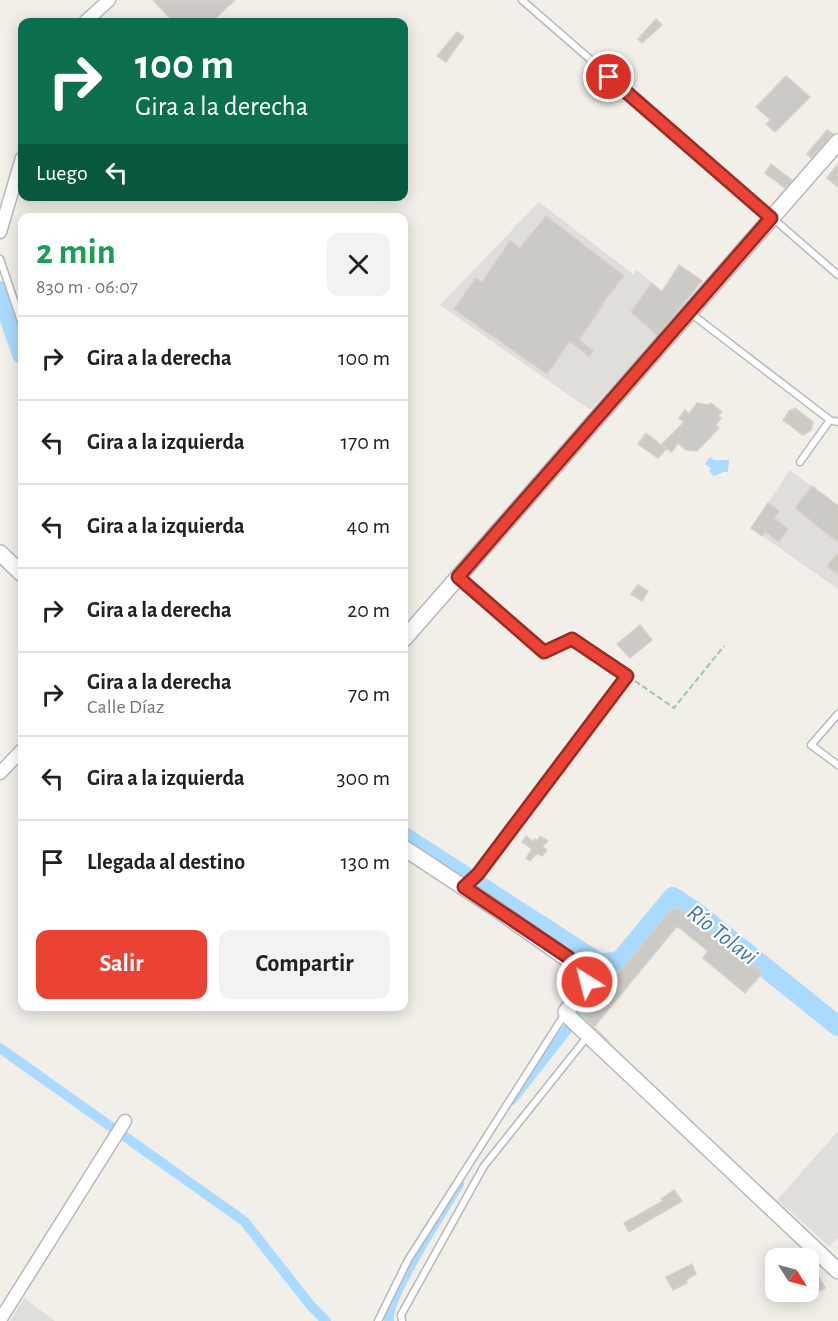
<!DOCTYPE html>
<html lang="es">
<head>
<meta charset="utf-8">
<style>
  body { margin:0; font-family:"Alegreya Sans",sans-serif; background:#f2f2f2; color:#202124; height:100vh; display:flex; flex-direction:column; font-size:22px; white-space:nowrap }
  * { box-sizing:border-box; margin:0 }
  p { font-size:20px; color:#757577 }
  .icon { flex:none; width:33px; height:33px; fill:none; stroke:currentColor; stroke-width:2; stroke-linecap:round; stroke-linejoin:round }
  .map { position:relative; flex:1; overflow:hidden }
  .sheet { position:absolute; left:18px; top:213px; width:390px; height:798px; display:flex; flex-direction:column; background:#fff; border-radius:12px; box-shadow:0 3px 15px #0003 }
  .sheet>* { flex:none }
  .banner { position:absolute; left:18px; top:18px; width:390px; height:183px; border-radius:12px; box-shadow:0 3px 15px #0003; background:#0b6e4f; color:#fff; overflow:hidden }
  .needle { width:39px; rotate:126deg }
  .tools { position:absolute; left:765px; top:1248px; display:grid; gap:12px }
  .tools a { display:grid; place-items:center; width:54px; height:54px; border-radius:12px; background:#fff; box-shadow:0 3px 15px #0003; font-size:30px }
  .pin { position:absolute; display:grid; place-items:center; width:51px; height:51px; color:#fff; margin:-26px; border:3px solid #fff; border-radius:50%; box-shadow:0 2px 6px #0007 }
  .me { position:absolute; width:66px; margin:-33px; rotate:324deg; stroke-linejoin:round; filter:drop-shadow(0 0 4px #0008) }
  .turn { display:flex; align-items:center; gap:21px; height:126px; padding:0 18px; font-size:27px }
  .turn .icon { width:78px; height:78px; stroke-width:2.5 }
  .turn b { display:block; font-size:42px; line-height:51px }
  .then { display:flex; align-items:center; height:57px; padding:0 18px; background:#0003; gap:12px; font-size:22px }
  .round { display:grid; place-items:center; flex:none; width:63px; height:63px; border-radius:12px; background:#f2f2f2 }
  .summary { display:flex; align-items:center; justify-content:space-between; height:102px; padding:0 18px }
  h1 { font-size:36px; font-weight:700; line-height:45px; color:#1e9e55 }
  .cta { display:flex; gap:12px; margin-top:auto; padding:12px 18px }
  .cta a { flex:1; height:69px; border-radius:12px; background:#ea4335; color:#fff; font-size:24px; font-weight:700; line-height:69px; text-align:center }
  .cta a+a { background:#f2f2f2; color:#202124 }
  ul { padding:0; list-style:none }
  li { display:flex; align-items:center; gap:18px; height:84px; padding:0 18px; border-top:2px solid #e0e0e0 }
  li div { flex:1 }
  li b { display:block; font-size:22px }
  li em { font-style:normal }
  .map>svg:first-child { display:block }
  .industrial { fill:#e0deda }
  .water { fill:#aadaff }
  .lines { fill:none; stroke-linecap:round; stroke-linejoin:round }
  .canal { stroke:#aadaff; stroke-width:10 }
  .river { stroke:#aadaff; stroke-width:20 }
  .building { fill:#cccac5; stroke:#d6d1c6; stroke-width:1.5 }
  .service-casing { stroke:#b5b8bc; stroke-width:9 }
  .minor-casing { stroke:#b5b8bc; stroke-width:15 }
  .tertiary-casing { stroke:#b5b8bc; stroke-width:18 }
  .path { stroke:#9cc7a9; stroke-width:2; stroke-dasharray:6 3; stroke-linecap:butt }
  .service { stroke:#fff; stroke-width:6 }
  .minor { stroke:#fff; stroke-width:12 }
  .tertiary { stroke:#fff; stroke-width:15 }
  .route-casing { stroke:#982c22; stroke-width:15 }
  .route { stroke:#ea4335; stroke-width:10 }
  .labels { text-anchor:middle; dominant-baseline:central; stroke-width:4.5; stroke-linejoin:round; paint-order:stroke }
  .water-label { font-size:24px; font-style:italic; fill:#4174aa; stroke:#fff }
</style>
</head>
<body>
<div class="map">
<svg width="838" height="1321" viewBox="0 0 838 1321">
  <rect width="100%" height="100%" fill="#f1efe8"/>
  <path class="industrial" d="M 539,202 L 633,274 L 637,270 L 684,310 L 590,410 L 440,305 Z
    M 790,470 L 838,506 L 838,589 L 751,528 Z
    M 838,1131 L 838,1238 L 829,1246 L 777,1200 Z
    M 24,1298 L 55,1321 L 10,1321 Z"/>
  <path class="water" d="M 710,457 L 714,460 L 729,460 L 728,472 L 723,472 L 714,476 L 709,471 L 711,468 L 705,464 Z"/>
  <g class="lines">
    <path class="canal" d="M 0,1048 L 244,1221 L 312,1307 L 326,1321
      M 512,1100 L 605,981 L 600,964
      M 389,1321 C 385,1299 445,1208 459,1184"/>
    <path class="river" d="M 0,291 L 22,354
      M 404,837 L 600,964 L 620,961 L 673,897 L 697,913 L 838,1026"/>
  </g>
  <path class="building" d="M 153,0 L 235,0 L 211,22 L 174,22 Z
    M 656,19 L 662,25 L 642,43 L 638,39 Z
    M 457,32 L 464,37 L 446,62 L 437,56 Z
    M 786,76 L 810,97 L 775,132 L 766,124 L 771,120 L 756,107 Z
    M 827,130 L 833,134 L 811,158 L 807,154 Z
    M 771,164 L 792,180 L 785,188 L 765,173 Z
    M 838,164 L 838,187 L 827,178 Z
    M 546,216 L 624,276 L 602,304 L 603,305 L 579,339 L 593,351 L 589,357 L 570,341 L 547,374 L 454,309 L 476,278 L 482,282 L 510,241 L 520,248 Z
    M 679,265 L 702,281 L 657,335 L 631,312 L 652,283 L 662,292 Z
    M 697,403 L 709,405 L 711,403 L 722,412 L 718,416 L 721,418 L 716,425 L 719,428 L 697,451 L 686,450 L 678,443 L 672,452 L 661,445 L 684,422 L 679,418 L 685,410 L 689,414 Z
    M 795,408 L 813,422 L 811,430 L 803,435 L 783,420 L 790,410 L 792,411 Z
    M 646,433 L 666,449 L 658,458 L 638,444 Z
    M 812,486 L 838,506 L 838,542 L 795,508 Z
    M 768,503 L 779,511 L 774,518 L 788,529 L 779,542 L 765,531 L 762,536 L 751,528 Z
    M 838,552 L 838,574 L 827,566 Z
    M 638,585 L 648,591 L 642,601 L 631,594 Z
    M 640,625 L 652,640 L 630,658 L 617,644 Z
    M 526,836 L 533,841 L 535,839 L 537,841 L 540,836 L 548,841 L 542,847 L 547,850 L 542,856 L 537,853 L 530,861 L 526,858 L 532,849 L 522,842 Z
    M 680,909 L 718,940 L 720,938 L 762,973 L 745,993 L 703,958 L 708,951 L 677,926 L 594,1027 L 610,1043 L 583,1016 L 671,910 Z
    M 674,1190 L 682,1201 L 629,1232 L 624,1223 L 663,1201 L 661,1199 Z
    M 692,1264 L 696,1274 L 686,1280 L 687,1283 L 673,1290 L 666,1277 Z
    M 816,1272 L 825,1288 L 799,1302 L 793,1292 L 808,1292 L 808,1276 Z"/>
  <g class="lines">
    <g class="service-casing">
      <path id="service" d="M 522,0 L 838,275
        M 0,259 L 22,324
        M 689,312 L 830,420 L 838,422
        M 800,462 L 830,420
        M 458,577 L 544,652 L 571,639 L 628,676 L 478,874
        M 838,714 L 811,745 L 838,765
        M 378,1321 L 408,1260 L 566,1012
        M 402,1321 L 401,1315 L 484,1166 L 587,1037"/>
    </g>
    <g class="minor-casing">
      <path id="minor" d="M 85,22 L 109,0
        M 0,232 L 22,158
        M 0,773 L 22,750
        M 464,887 L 478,874
        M 0,1320 L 125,1121"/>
    </g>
    <g class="tertiary-casing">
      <path id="tertiary" d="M 0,553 L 22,574
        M 404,639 L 838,142
        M 404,848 L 495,908 L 583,970 C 592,985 575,999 566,1012 L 569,1017 L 838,1271"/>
    </g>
    <path class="path" d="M 635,681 L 674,708 L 724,646"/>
    <use href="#service" class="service"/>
    <use href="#minor" class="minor"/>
    <use href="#tertiary" class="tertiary"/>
  </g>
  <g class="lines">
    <g class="route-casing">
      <path id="route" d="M 587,982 C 586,970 577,965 568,957 L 464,887 L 478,874 L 627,676 L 572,639 L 544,652 L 458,577 L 771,218 L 609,77"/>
    </g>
    <use href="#route" class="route"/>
  </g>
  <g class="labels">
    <g class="water-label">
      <text transform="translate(722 935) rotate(38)">Río Tolavi</text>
    </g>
  </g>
</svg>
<div class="tools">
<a><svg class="needle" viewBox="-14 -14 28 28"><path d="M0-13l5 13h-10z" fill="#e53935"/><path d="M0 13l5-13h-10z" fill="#757577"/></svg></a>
</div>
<div class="pin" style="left:609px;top:77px;background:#d93025"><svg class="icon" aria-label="arrive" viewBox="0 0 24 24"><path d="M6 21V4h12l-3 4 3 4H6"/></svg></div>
<svg class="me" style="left:587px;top:982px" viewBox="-20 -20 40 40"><circle r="17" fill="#ea4335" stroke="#fff" stroke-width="3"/><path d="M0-11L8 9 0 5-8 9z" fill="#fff"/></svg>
<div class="banner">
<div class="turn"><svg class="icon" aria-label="right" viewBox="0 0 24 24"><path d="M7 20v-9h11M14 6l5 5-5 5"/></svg><div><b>100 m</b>Gira a la derecha</div></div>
<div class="then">Luego<svg class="icon" aria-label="left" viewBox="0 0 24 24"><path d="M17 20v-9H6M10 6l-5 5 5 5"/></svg></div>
</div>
<section class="sheet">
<div class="summary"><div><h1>2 min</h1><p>830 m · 06:07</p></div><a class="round"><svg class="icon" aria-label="close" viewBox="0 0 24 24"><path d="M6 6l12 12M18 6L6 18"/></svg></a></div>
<ul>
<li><svg class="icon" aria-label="right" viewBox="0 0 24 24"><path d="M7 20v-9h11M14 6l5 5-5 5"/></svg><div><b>Gira a la derecha</b></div><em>100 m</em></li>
<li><svg class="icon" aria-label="left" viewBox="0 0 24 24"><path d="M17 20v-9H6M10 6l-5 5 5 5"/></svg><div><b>Gira a la izquierda</b></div><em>170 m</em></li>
<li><svg class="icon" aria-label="left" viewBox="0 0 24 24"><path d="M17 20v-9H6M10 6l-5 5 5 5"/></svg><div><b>Gira a la izquierda</b></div><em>40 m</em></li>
<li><svg class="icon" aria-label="right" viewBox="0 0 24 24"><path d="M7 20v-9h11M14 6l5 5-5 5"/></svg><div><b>Gira a la derecha</b></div><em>20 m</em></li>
<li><svg class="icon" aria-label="right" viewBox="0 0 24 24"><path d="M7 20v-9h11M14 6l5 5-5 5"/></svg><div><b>Gira a la derecha</b><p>Calle Díaz</p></div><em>70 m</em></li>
<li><svg class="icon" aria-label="left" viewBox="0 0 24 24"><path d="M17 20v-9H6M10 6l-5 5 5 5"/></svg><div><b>Gira a la izquierda</b></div><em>300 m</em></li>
<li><svg class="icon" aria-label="arrive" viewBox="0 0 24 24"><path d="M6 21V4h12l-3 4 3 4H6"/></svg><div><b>Llegada al destino</b></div><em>130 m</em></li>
</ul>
<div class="cta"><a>Salir</a><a>Compartir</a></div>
</section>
</div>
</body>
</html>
